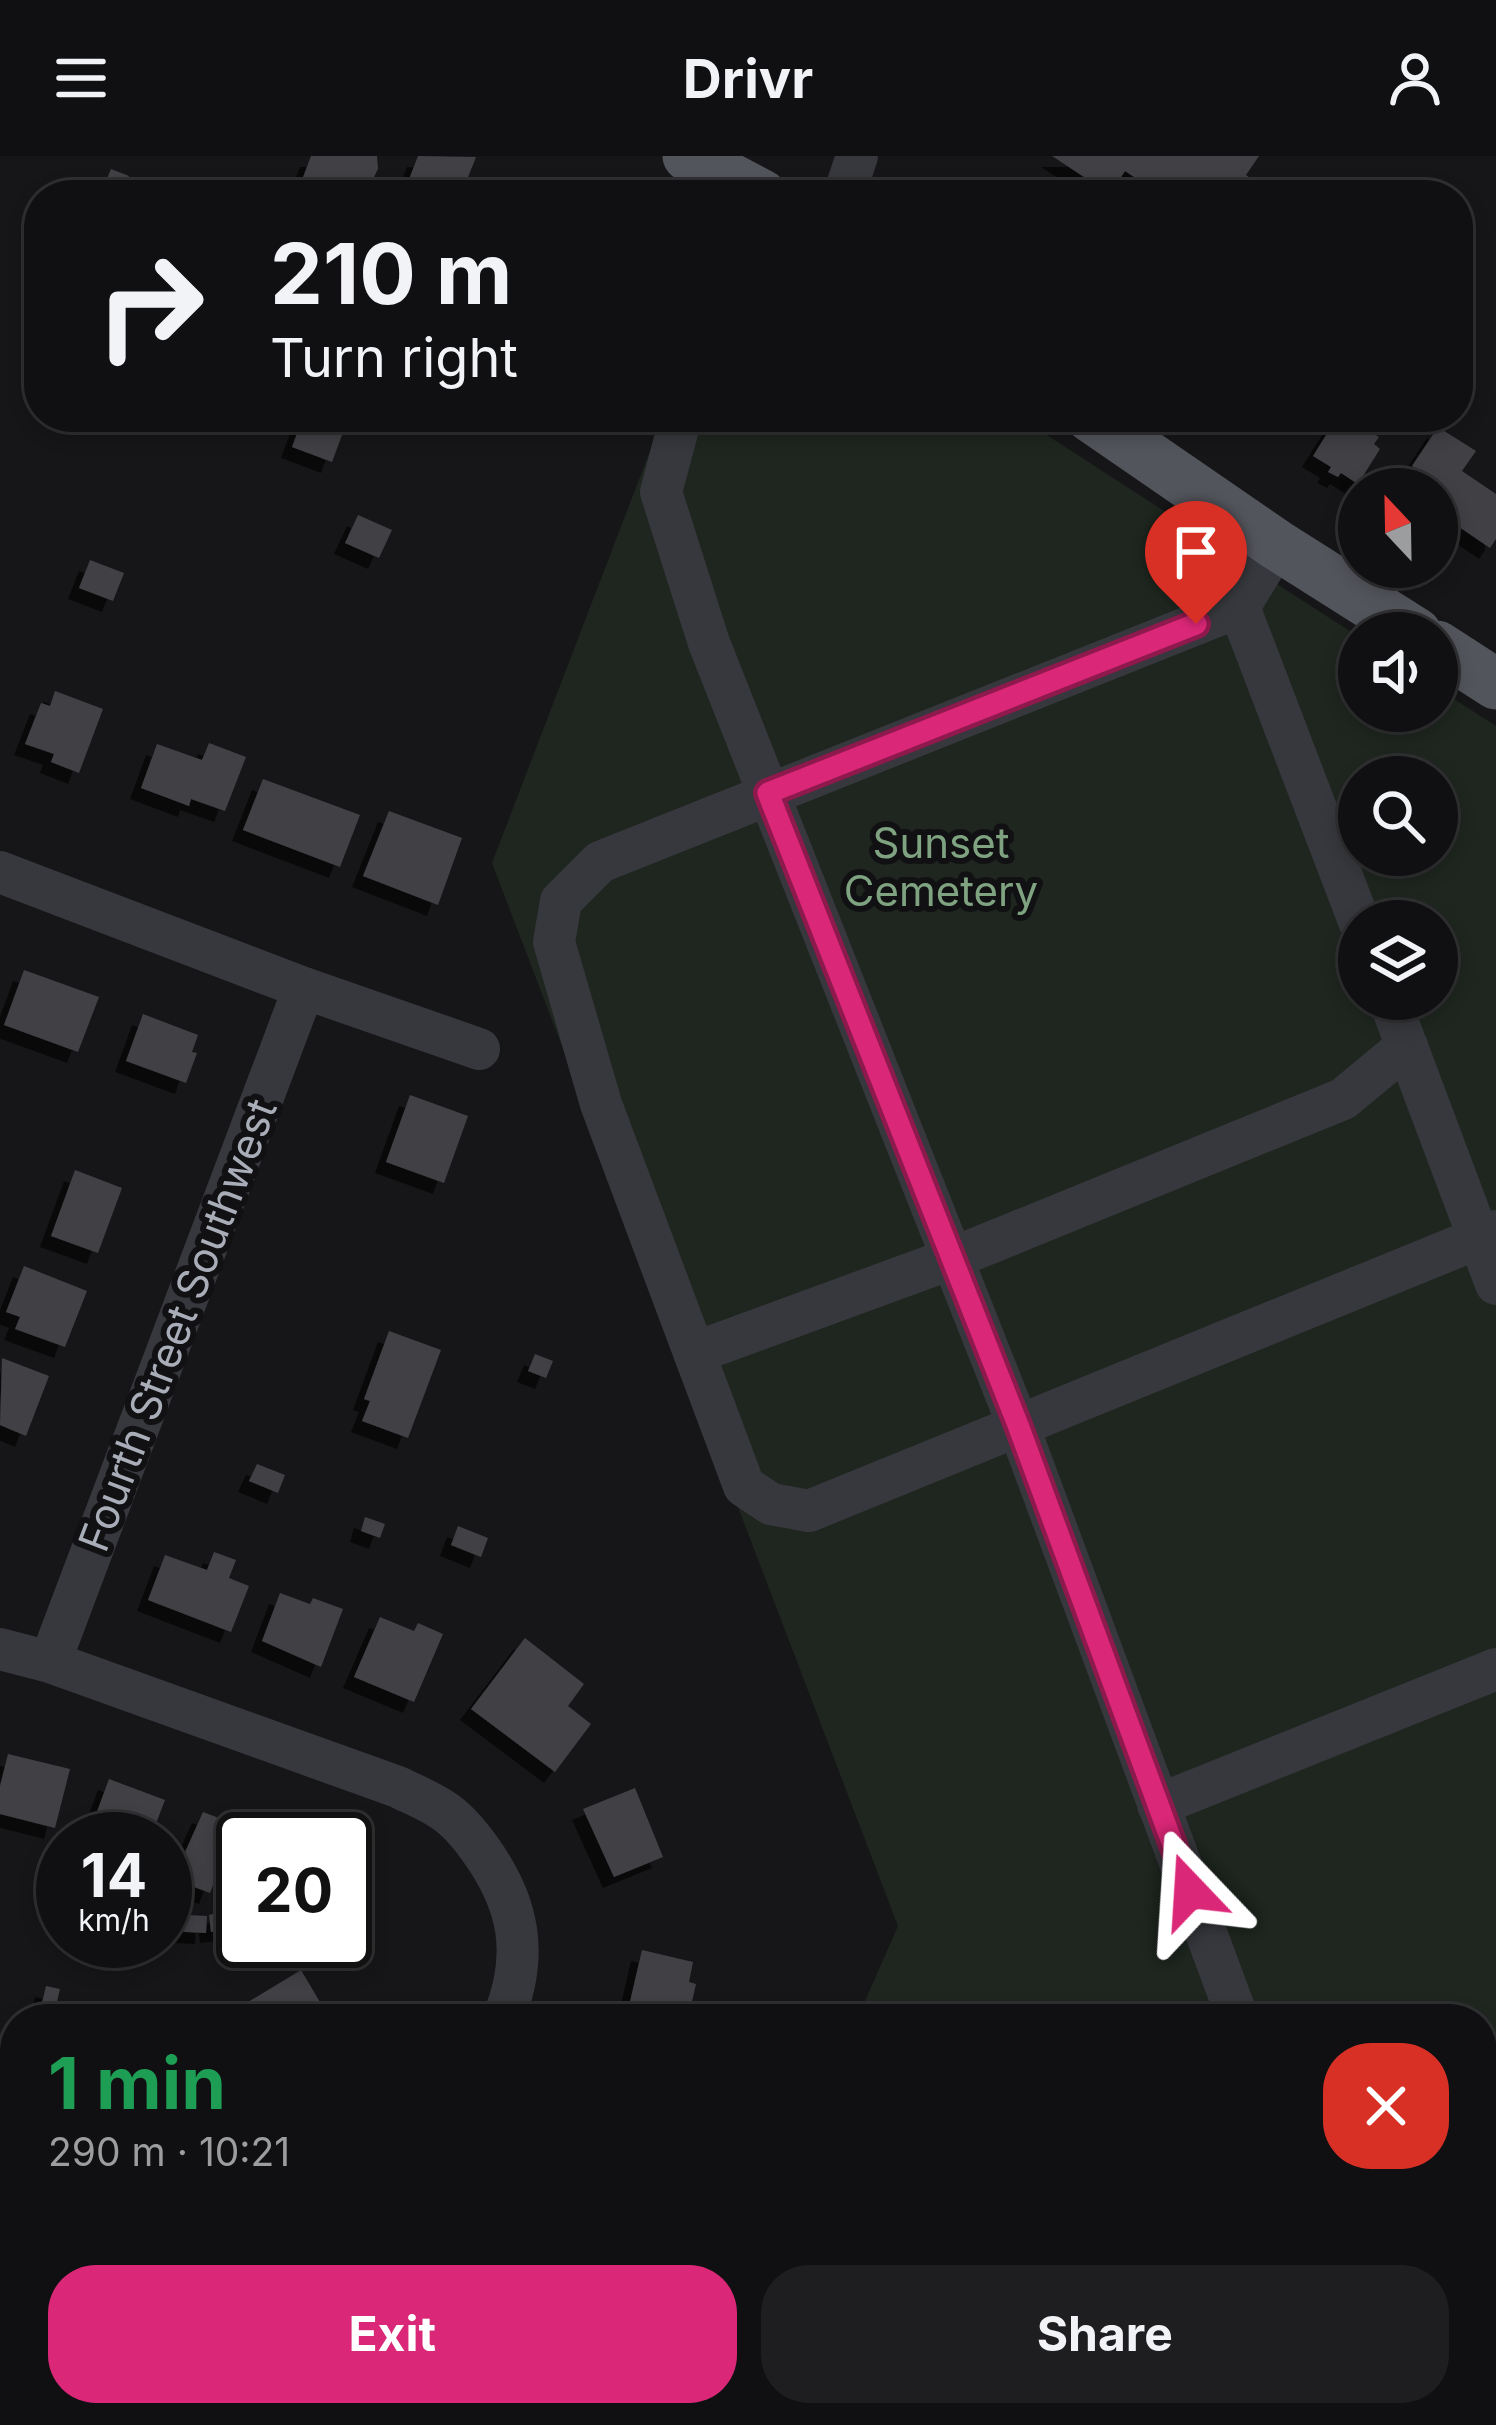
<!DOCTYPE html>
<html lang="en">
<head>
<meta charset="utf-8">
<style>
  body { margin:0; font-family:Inter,sans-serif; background:#1e1e20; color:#f1f3f6; height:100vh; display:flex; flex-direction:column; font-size:45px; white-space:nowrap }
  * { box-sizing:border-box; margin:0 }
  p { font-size:39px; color:#9c9d9f }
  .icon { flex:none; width:66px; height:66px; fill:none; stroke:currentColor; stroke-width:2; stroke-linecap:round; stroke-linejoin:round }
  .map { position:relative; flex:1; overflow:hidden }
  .side { position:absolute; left:0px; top:1848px; width:1497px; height:423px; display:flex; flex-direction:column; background:#101012; border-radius:48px 48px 0 0; box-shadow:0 6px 18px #0003,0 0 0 3px #303032 }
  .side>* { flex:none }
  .hud { position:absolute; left:24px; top:24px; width:1449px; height:252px; border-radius:48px; box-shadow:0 6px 18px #0003,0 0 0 3px #303032; background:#101012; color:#f1f3f6; overflow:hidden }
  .needle { width:78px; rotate:338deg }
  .buttons { position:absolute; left:1338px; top:312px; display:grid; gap:24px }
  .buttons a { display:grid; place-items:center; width:120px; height:120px; border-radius:50%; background:#101012; box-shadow:0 6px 18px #0003,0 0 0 3px #303032; font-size:60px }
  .speed { position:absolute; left:36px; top:1656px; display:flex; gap:24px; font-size:60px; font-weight:700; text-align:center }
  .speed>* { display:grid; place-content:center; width:156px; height:156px; border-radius:50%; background:#101012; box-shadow:0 6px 18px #0003,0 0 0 3px #303032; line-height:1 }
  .speed small { font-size:30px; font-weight:400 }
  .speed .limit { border:6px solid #111; border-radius:18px; background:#fff; color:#111 }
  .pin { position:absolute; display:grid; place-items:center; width:102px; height:102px; color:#fff; margin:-123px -51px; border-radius:50% 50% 50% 0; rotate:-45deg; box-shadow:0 0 12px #0007 }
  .pin .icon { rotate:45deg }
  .me { position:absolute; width:132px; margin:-66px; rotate:340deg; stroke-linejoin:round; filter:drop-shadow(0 0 9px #0008) }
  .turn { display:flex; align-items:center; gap:42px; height:252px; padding:0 48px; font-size:54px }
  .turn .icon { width:156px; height:156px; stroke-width:2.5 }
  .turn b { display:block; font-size:84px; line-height:102px }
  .round { display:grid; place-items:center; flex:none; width:126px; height:126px; border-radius:48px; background:#1e1e20 }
  .head { display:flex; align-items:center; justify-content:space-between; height:204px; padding:0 48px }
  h1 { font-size:72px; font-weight:700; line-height:90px; color:#1e9e55 }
  .primary-button { display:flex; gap:24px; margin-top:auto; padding:24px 48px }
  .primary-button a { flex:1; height:138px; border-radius:48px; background:#db2777; color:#fff; font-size:48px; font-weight:700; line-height:138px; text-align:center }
  .primary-button a+a { background:#1e1e20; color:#f1f3f6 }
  header { display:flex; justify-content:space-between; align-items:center; height:156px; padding:0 48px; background:#101012; font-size:54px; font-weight:700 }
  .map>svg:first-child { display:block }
  .green { fill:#1e261f; fill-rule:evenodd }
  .building { fill:#404145; filter:url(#shadow) }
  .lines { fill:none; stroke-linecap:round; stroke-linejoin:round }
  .path { stroke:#3d3f44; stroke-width:6; stroke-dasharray:6 9; stroke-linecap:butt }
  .minor { stroke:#37383d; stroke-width:42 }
  .major { stroke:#53555c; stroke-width:51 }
  .route-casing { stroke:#8e194d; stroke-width:30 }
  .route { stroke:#db2777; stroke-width:21 }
  .labels { text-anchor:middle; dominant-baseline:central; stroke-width:12; stroke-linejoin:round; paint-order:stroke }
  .park-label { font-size:42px; fill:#7fa381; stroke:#111113 }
  .street-label { font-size:42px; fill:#a8adb8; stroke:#111113 }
</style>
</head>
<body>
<header><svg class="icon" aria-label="menu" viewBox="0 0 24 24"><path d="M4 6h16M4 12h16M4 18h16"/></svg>Drivr<svg class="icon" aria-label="person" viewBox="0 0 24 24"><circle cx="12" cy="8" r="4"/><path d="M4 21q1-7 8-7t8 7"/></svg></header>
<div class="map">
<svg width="1496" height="2269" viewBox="0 0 1496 2269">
  <defs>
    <filter id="shadow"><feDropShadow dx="-11" dy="11" stdDeviation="0" flood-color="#0009"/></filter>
  </defs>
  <rect width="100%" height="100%" fill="#161618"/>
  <path class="green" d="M 663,261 L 1019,261 L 1359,481 L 1359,555 L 1437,555 L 1437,532 L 1496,570 L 1496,2269 L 687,2269 L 692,2256 L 1482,2256 L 1482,1863 L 857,1863 L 898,1770 L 492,707 ZM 1359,621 L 1437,621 L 1437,699 L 1359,699 ZM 1359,765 L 1437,765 L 1437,843 L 1359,843 Z"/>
  <path class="building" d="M 311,0 L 377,0 L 378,13 L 373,23 L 359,27 L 354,39 L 341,39 L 302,24 Z
    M 418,0 L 476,1 L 461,39 L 403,39 Z
    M 1052,0 L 1259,0 L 1246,19 L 1254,25 L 1244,39 L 1161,39 L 1125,15 L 1110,38 Z
    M 111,13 L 129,20 L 121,39 L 100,39 Z
    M 302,264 L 342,279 L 332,306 L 292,291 Z
    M 1335,265 L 1354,277 L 1359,269 L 1379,281 L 1374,288 L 1380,293 L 1358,328 L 1341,317 L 1338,321 L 1328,316 L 1331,311 L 1313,300 Z
    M 1438,271 L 1476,295 L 1462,315 L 1496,338 L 1496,383 L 1490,392 L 1437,356 L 1448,335 L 1438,329 L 1432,333 L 1417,323 L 1421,316 L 1412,310 Z
    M 358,359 L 392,374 L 379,402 L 345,387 Z
    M 90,404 L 124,417 L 113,445 L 79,432 Z
    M 55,535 L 103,553 L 79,617 L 51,606 L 54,598 L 25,588 L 41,547 L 50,550 Z
    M 209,587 L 246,601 L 225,655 L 191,643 L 189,650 L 141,632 L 157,588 L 202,604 Z
    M 263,623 L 360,659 L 340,711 L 243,674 Z
    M 389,655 L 462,682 L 438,749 L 363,720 Z
    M 24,814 L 99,841 L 78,896 L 4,869 Z
    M 143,858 L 198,879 L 192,896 L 197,897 L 186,927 L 126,905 Z
    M 410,939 L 468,960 L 444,1027 L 386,1006 Z
    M 75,1014 L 122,1032 L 98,1097 L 51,1080 Z
    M 24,1110 L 87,1135 L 65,1191 L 15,1173 L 20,1161 L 6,1156 Z
    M 389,1175 L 441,1194 L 408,1282 L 362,1265 L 370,1245 L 364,1243 Z
    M 535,1198 L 553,1205 L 546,1222 L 528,1215 Z
    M 2,1202 L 49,1220 L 26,1280 L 0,1269 Z
    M 257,1308 L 285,1319 L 278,1337 L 249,1325 Z
    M 365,1361 L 385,1368 L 380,1382 L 361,1375 Z
    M 458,1370 L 488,1382 L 481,1401 L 451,1389 Z
    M 214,1396 L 236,1404 L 229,1422 L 249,1430 L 231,1476 L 148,1444 L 165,1399 L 207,1414 Z
    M 280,1437 L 310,1448 L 313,1442 L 343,1453 L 321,1511 L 262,1485 Z
    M 380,1461 L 414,1475 L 418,1467 L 443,1478 L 414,1546 L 354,1521 Z
    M 525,1482 L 584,1528 L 568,1550 L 591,1568 L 555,1616 L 471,1553 Z
    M 8,1598 L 70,1613 L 55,1672 L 0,1658 L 0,1630 Z
    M 109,1623 L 165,1644 L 150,1683 L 123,1683 L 91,1672 Z
    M 635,1632 L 663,1701 L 614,1721 L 583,1653 Z
    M 203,1656 L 261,1678 L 259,1683 L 243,1683 L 243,1726 L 218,1716 L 210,1737 L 173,1723 Z
    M 243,1751 L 243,1773 L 233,1776 L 227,1757 L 229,1774 L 211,1776 L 209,1759 Z
    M 165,1758 L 207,1760 L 206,1777 L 165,1775 Z
    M 642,1794 L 693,1806 L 689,1826 L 696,1828 L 688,1863 L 626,1863 Z
    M 301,1814 L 330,1863 L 258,1863 L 248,1846 Z
    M 46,1830 L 60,1833 L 55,1854 L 41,1851 Z"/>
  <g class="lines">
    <path class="path" d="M 1137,2269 L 1169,2256"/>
    <path class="minor" d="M 844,39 L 857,0
      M 681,261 L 661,336 L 709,487 L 1018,1269 L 1238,1863
      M 1277,389 L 1239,451 L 1359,765
      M 1239,451 L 600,706 L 561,745 L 554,786 L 601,948 L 744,1330 L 771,1348 L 809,1355 L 1496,1075
      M 0,716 L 304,832 L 479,893
      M 1389,843 L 1496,1128
      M 694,1197 L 953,1102 L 1343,943 L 1407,890
      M 0,1493 L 50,1506 L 398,1631 C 412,1638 427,1644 441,1653 C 456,1662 470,1679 480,1693 C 520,1748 529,1800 503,1863
      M 50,1506 L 304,832
      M 1158,1649 L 1496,1513
      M 1482,1950 L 1496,1944
      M 0,2227 L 15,2217
      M 1088,2256 L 1092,2269
      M 1473,2256 L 1496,2268"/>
    <path class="major" d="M 688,0 L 762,39
      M 1091,261 L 1277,389 L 1416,477
      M 1437,490 L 1496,528"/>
  </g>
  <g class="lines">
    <g class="route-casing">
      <path id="route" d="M 1190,1735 L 1018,1269 L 768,637 L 1196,468"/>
    </g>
    <use href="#route" class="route"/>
  </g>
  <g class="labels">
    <g class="park-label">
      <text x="941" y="686">Sunset<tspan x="941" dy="48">Cemetery</tspan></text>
    </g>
    <g class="street-label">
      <text transform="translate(177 1169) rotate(-69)">Fourth Street Southwest</text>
    </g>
  </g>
</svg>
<div class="buttons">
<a><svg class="needle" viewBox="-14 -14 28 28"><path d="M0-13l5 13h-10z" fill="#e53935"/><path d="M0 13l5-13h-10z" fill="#9c9d9f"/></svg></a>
<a><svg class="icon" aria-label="sound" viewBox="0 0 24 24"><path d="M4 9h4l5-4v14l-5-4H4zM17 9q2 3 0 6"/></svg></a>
<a><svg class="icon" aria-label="search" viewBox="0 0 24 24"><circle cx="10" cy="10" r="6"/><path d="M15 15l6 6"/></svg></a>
<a><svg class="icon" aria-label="layers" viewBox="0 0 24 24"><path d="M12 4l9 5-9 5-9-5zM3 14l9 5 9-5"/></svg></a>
</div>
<div class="speed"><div>14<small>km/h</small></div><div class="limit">20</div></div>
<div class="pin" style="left:1196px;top:468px;background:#d93025"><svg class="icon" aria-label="arrive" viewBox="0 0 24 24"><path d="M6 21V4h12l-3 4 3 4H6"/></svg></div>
<svg class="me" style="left:1190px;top:1735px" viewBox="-20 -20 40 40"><path d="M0-17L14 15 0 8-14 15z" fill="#db2777" stroke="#fff" stroke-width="4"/></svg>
<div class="hud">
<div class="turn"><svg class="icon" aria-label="right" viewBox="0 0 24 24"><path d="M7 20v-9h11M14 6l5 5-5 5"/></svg><div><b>210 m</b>Turn right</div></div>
</div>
<section class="side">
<div class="head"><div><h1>1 min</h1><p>290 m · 10:21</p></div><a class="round" style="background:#d93025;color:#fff"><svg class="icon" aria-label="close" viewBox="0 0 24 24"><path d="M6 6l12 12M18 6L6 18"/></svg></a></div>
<div class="primary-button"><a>Exit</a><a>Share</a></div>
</section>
</div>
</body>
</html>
